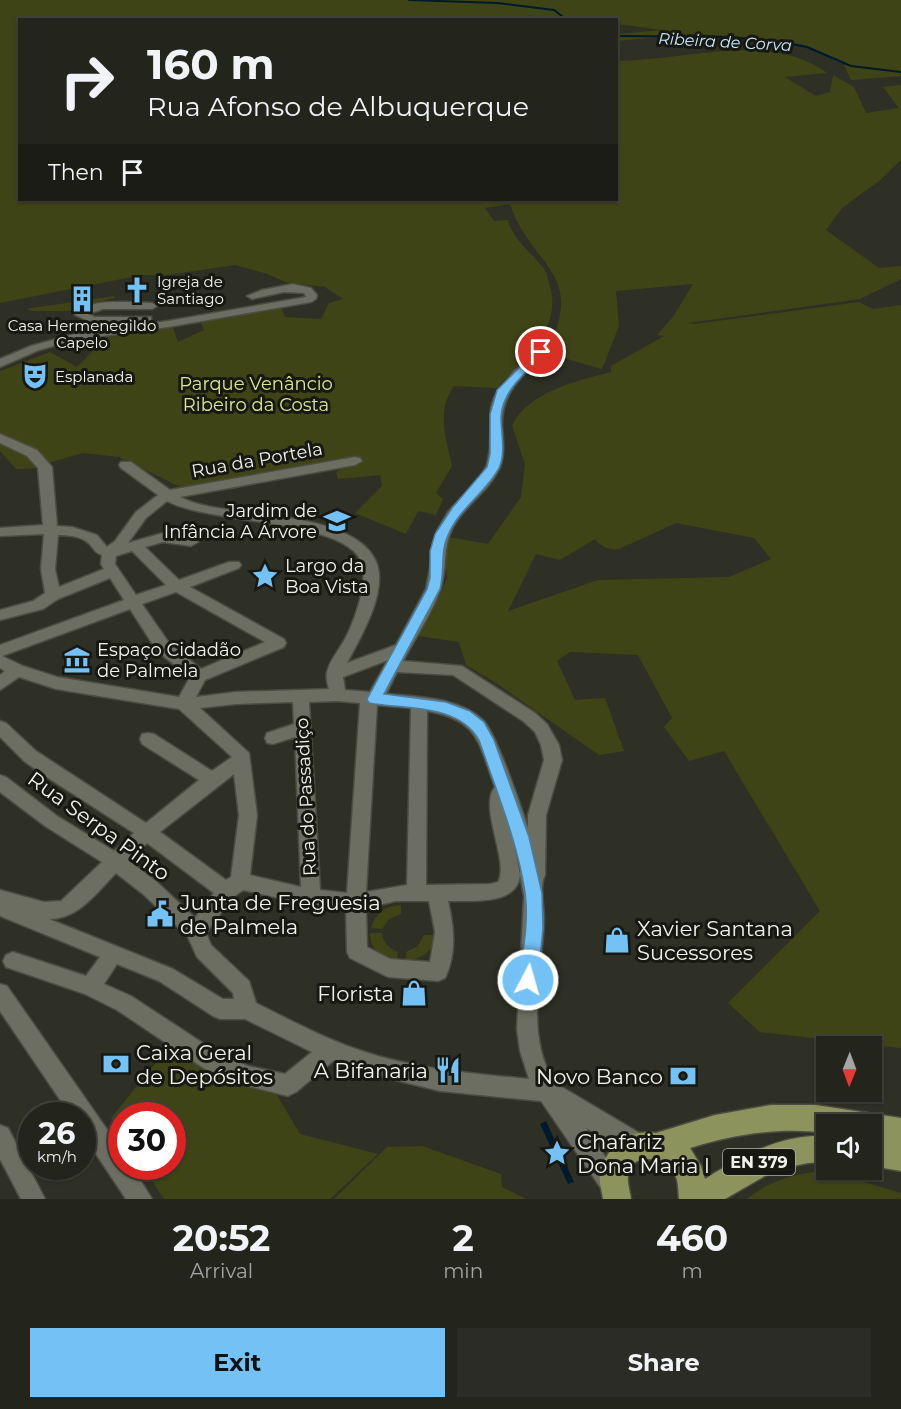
<!DOCTYPE html>
<html lang="en">
<head>
<meta charset="utf-8">
<style>
  body { margin:0; font-family:Montserrat,sans-serif; background:#2b2c25; color:#f1f3f6; height:100vh; display:flex; flex-direction:column; font-size:22px; white-space:nowrap }
  * { box-sizing:border-box; margin:0 }
  p { font-size:20px; color:#a3a4a3 }
  .icon { flex:none; width:33px; height:33px; fill:none; stroke:currentColor; stroke-width:2; stroke-linecap:round; stroke-linejoin:round }
  .map { position:relative; height:1199px; overflow:hidden }
  .panel { display:flex; flex-direction:column; background:#23241c; flex:1 }
  .panel>* { flex:none }
  .top-card { position:absolute; left:18px; top:18px; width:600px; height:183px; border-radius:0px; box-shadow:0 2px 4px #0004,0 0 0 2px #40413b; background:#23241c; color:#f1f3f6; overflow:hidden }
  .needle { width:39px; rotate:181deg }
  .controls { position:absolute; left:816px; top:1036px; display:grid; gap:12px }
  .controls a { display:grid; place-items:center; width:66px; height:66px; border-radius:0px; background:#23241c; box-shadow:0 2px 4px #0004,0 0 0 2px #40413b; font-size:30px }
  .speed { position:absolute; left:18px; top:1102px; display:flex; gap:12px; font-size:30px; font-weight:700; text-align:center }
  .speed>* { display:grid; place-content:center; width:78px; height:78px; border-radius:50%; background:#23241c; box-shadow:0 2px 4px #0004,0 0 0 2px #40413b; line-height:1 }
  .speed small { font-size:15px; font-weight:400 }
  .speed .limit { border:9px solid #d22; background:#fff; color:#111 }
  .pin { position:absolute; display:grid; place-items:center; width:51px; height:51px; color:#fff; margin:-26px; border:3px solid #fff; border-radius:50%; box-shadow:0 2px 6px #0007 }
  .me { position:absolute; width:66px; margin:-33px; rotate:6deg; stroke-linejoin:round; filter:drop-shadow(0 0 4px #0008) }
  .turn { display:flex; align-items:center; gap:21px; height:126px; padding:0 30px; font-size:27px }
  .turn .icon { width:78px; height:78px; stroke-width:2.5 }
  .turn b { display:block; font-size:42px; line-height:51px }
  .then { display:flex; align-items:center; height:57px; padding:0 30px; background:#0003; gap:12px; font-size:22px }
  .eta { display:flex; justify-content:space-evenly; align-items:center; height:102px; text-align:center }
  .eta b { font-size:36px; font-weight:700; line-height:42px }
  .cta { display:flex; gap:12px; margin-top:auto; padding:12px 30px }
  .cta a { flex:1; height:69px; border-radius:0px; background:#73c1f5; color:#111; font-size:24px; font-weight:700; line-height:69px; text-align:center }
  .cta a+a { background:#2b2c25; color:#f1f3f6 }
  .map>svg:first-child { display:block }
  .green { fill:#3f4417; fill-rule:evenodd }
  .water { fill:#001a2c }
  .lines { fill:none; stroke-linecap:round; stroke-linejoin:round }
  .stream { stroke:#001a2c; stroke-width:2 }
  .minor-casing { stroke:#4b4c42; stroke-width:3 }
  .primary-casing { stroke:#4b4c42; stroke-width:3 }
  .minor { fill:#6c6e61; fill-rule:evenodd }
  .primary { fill:#8c935d; fill-rule:evenodd }
  .route { fill:#73c1f5; stroke:#4b7d9f; stroke-width:1.5 }
  .labels { text-anchor:middle; dominant-baseline:central; stroke-width:6; stroke-linejoin:round; paint-order:stroke }
  .far-poi-label { font-size:15px; fill:#f0f2ea; stroke:#171812; text-anchor:start }
  .far-water-label { font-size:16px; font-style:italic; fill:#c8e7fd; stroke:#171812 }
  .shield { fill:#171812; stroke:#afb1a9; stroke-width:1.5 }
  .shield-label { font-size:16px; font-weight:bold; fill:#f0f2ea }
  .park-label { font-size:18px; fill:#dbe78f; stroke:#171812 }
  .street-label { font-size:18px; fill:#f0f2ea; stroke:#171812 }
  .poi-label { font-size:18px; fill:#f0f2ea; stroke:#171812; text-anchor:start }
  .near-street-label { font-size:21px; fill:#f0f2ea; stroke:#171812 }
  .near-poi-label { font-size:21px; fill:#f0f2ea; stroke:#171812; text-anchor:start }
</style>
</head>
<body>
<div class="map">
<svg width="901" height="1199" viewBox="0 0 901 1199">
  <rect width="100%" height="100%" fill="#2f3025"/>
  <path class="green" d="M 0,0 L 901,0 L 901,76 L 851,80 L 843,62 L 801,44 L 734,36 L 692,34 L 617,41 L 617,34 L 662,30 L 617,24 L 616,20 L 20,20 L 19,193 L 20,200 L 616,200 L 617,61 C 683,61 768,30 827,73 L 785,77 L 816,96 L 830,92 L 833,75 L 854,87 L 866,113 L 899,108 L 883,87 L 901,85 L 901,160 L 879,181 L 842,208 L 826,230 L 879,268 L 901,266 L 901,279 L 860,299 L 688,323 L 694,324 L 859,302 L 873,309 L 901,305 L 901,1048 L 760,1032 L 728,1003 L 820,911 L 724,751 L 689,761 L 664,727 L 672,718 L 638,655 L 570,652 L 557,661 L 575,700 L 605,698 L 624,751 L 599,755 L 496,683 L 466,665 L 459,642 L 418,636 L 447,579 L 445,556 L 448,537 L 488,544 L 521,497 L 525,464 L 512,425 C 530,391 577,381 611,372 L 611,366 L 664,336 L 657,335 L 673,317 L 693,284 L 616,291 L 619,326 L 602,369 L 546,353 C 588,271 532,269 510,204 L 485,208 L 494,221 L 508,220 C 513,241 532,252 544,269 C 547,273 548,281 550,286 C 562,328 524,361 497,388 L 454,386 C 436,411 446,438 452,466 L 436,493 L 443,499 L 436,515 L 418,511 L 406,534 L 355,513 L 382,486 L 380,475 L 338,479 L 336,472 L 353,462 L 299,472 L 180,487 L 119,457 L 83,453 L 48,463 C 37,446 18,442 0,435 L 0,371 L 50,352 L 77,367 L 105,338 L 172,325 L 178,342 L 204,330 L 200,321 L 281,307 L 285,317 L 321,319 L 329,303 L 343,299 L 325,287 L 285,282 L 268,274 L 235,265 L 167,275 L 142,275 L 0,303 ZM 676,523 L 754,538 L 771,559 L 729,577 L 598,580 L 508,611 L 536,554 L 560,560 L 595,539 C 601,547 609,550 619,549 Z
    M 114,296 L 115,298 L 82,306 L 69,311 L 33,311 L 26,309 Z
    M 0,441 L 23,451 L 40,468 L 16,469 L 0,451 Z
    M 401,905 L 401,914 L 389,919 L 382,929 L 371,928 C 375,913 386,906 401,905 Z
    M 370,933 L 382,933 C 383,943 389,948 398,952 L 397,959 C 382,958 370,950 370,933 Z
    M 424,935 L 438,935 C 433,950 422,960 406,960 L 406,952 L 418,946 Z
    M 172,1043 L 274,1090 L 300,1134 L 378,1154 L 330,1199 L 164,1199 L 143,1167 L 172,1167 L 172,1116 L 122,1116 L 121,1134 L 111,1118 Z
    M 422,1146 L 501,1174 L 502,1187 L 526,1199 L 334,1199 L 387,1147 Z
    M 827,1171 L 901,1193 L 901,1199 L 747,1199 C 768,1181 799,1172 827,1171 Z"/>
  <path class="water" d="M 546,1121 L 574,1182 L 568,1184 L 540,1124 Z"/>
  <g class="lines">
    <path class="stream" d="M 409,0 L 497,3 L 554,10 L 567,20
      M 616,36 L 727,37 L 774,41 L 807,47 L 851,66 L 901,72"/>
    <g class="minor-casing">
      <path id="minor" d="M 293,284 L 311,288 L 317,295 L 316,299 L 311,302 L 168,327 L 75,340 L 39,350 L 0,367 L 0,359 L 31,346 L 74,334 L 168,321 L 306,297 L 304,293 L 284,292 L 252,299 L 247,296 L 262,290 Z
        M 125,302 L 152,303 L 157,306 L 152,309 L 103,309 L 88,314 L 95,317 L 151,317 L 151,321 L 147,322 L 93,323 L 75,315 C 87,301 108,302 125,302 Z
        M 541,349 L 545,350 L 545,354 C 522,375 501,393 502,426 C 503,440 505,454 500,467 C 489,492 464,505 452,529 C 443,547 447,568 441,587 C 433,612 415,638 403,661 L 462,666 L 535,713 L 547,724 L 559,745 L 562,760 L 546,815 L 545,875 C 539,887 544,905 544,920 C 542,972 524,1036 555,1083 L 646,1137 L 649,1145 L 646,1153 L 638,1156 L 586,1128 L 625,1186 L 621,1194 L 613,1198 L 605,1194 L 541,1101 L 440,1091 L 367,1073 L 333,1061 L 296,1092 L 288,1096 L 248,1086 L 205,1069 L 117,1010 L 85,994 L 6,967 L 3,961 L 6,955 L 13,952 L 86,976 L 100,957 L 0,916 L 0,890 L 44,902 L 61,901 L 102,862 L 45,826 L 0,792 L 0,775 L 6,777 L 57,816 L 114,851 L 134,833 L 42,774 L 24,761 L 0,737 L 0,721 L 6,723 L 36,751 L 146,823 L 199,780 L 142,744 L 140,739 L 142,734 L 148,733 L 154,734 L 212,771 L 232,757 L 179,709 L 56,689 L 19,677 L 0,690 L 0,675 L 5,671 L 0,668 L 0,645 L 124,600 L 110,578 L 58,599 L 43,609 L 0,620 L 0,610 L 33,601 L 45,593 L 41,569 L 44,534 L 0,536 L 0,528 L 43,525 L 38,468 L 27,456 L 0,443 L 0,434 L 37,450 L 52,467 L 57,526 L 72,527 L 97,535 L 107,547 L 115,541 L 136,512 L 158,495 L 121,468 L 119,465 L 121,462 L 131,462 L 170,490 L 355,457 L 360,458 L 362,461 L 355,465 L 180,497 C 200,507 225,509 247,512 C 284,517 363,523 377,564 C 387,594 360,638 347,663 L 396,645 L 426,589 L 437,531 L 448,512 L 480,478 L 487,465 L 490,448 L 491,408 L 494,398 L 514,371 ZM 167,501 C 208,524 349,519 362,564 C 368,584 354,622 345,639 C 339,650 330,660 327,672 C 326,677 327,683 329,689 L 236,692 L 196,697 L 205,680 L 284,647 L 286,643 L 284,639 L 190,587 L 239,568 L 241,565 L 239,562 L 229,562 L 179,580 L 145,547 L 163,542 L 191,546 L 198,542 L 196,539 L 163,533 L 128,543 L 146,518 ZM 58,535 C 67,535 80,536 87,542 C 94,547 93,552 102,555 L 101,564 L 104,569 L 59,587 L 55,569 ZM 132,551 L 166,585 L 136,595 L 115,564 L 116,556 ZM 176,592 L 265,642 L 201,669 L 169,643 L 142,604 ZM 130,609 L 157,651 L 190,677 L 179,697 L 57,677 L 23,666 L 2,656 ZM 388,660 L 370,692 L 345,690 L 343,677 ZM 397,672 L 453,675 L 523,721 L 535,732 L 541,745 L 544,760 L 528,815 L 528,828 C 521,807 496,732 483,720 C 458,697 418,697 386,694 ZM 338,701 L 360,703 L 347,893 L 320,890 L 309,702 ZM 293,702 L 294,724 L 267,733 L 265,738 L 267,743 L 273,744 L 295,737 L 301,887 L 250,875 L 257,815 L 249,753 L 200,708 L 236,704 ZM 377,705 L 411,708 L 407,885 L 366,892 ZM 427,711 C 479,720 478,742 495,787 C 478,807 510,862 498,882 L 490,884 L 426,885 ZM 234,774 L 239,815 L 231,877 L 226,880 L 160,832 ZM 147,843 L 214,893 L 195,918 L 157,882 L 129,861 ZM 514,843 L 524,896 L 517,1029 L 520,1051 L 529,1079 C 463,1073 396,1067 335,1041 C 308,1030 282,1016 256,1003 L 249,981 L 211,945 L 206,933 L 233,897 L 243,890 L 311,905 L 346,909 L 347,952 L 350,958 L 388,977 L 438,981 L 445,978 C 457,953 454,927 448,901 C 472,900 522,907 520,870 C 520,861 516,851 514,843 ZM 116,873 L 143,894 L 188,937 L 197,957 L 233,993 L 234,999 L 223,999 L 173,969 L 49,919 C 79,919 97,892 116,873 ZM 396,901 L 429,901 L 435,932 L 430,962 L 390,959 L 367,947 L 366,908 ZM 117,964 L 159,981 L 213,1016 L 220,1019 L 245,1019 L 312,1052 L 285,1074 L 248,1066 L 221,1055 L 131,996 L 104,984 Z
        M 0,984 L 7,986 L 122,1151 L 122,1167 L 132,1167 L 152,1199 L 126,1199 L 82,1133 L 82,1116 L 71,1116 L 0,1011 Z
        M 0,1125 L 8,1128 L 45,1199 L 21,1199 L 0,1159 Z"/>
    </g>
    <g class="primary-casing">
      <path id="primary" d="M 771,1105 L 816,1105 L 901,1118 L 901,1171 L 872,1166 L 872,1140 L 874,1140 L 872,1139 L 872,1125 L 826,1125 L 826,1133 C 780,1127 734,1134 690,1148 L 701,1166 L 705,1179 C 742,1156 781,1134 826,1136 L 826,1162 L 808,1163 L 775,1170 L 725,1199 L 679,1199 C 678,1189 679,1180 673,1171 C 664,1157 630,1152 628,1175 C 627,1182 630,1192 631,1199 L 603,1199 C 602,1192 599,1182 600,1175 C 604,1148 629,1128 656,1133 L 715,1115 Z"/>
    </g>
    <use href="#minor" class="minor"/>
    <use href="#primary" class="primary"/>
  </g>
  <path class="route" d="M 541,349 L 546,352 L 544,354 C 527,372 502,390 501,417 C 501,433 506,453 499,468 C 486,492 459,509 448,535 C 440,552 445,571 440,589 L 384,694 L 446,702 L 470,711 L 484,722 L 494,740 L 529,837 L 542,893 L 543,928 L 538,980 L 535,986 L 528,988 L 522,986 L 519,980 C 523,951 529,921 525,892 C 517,840 496,790 479,740 C 459,705 410,709 375,704 L 369,703 L 367,699 L 427,589 L 430,578 L 430,551 L 435,534 L 452,508 L 487,467 L 490,454 L 490,414 L 497,390 L 537,350 Z"/>
  <defs>
    <g id="church-bare" transform="scale(2.07)"><path d="M-1.2-6h2.4v3.5h3.3v2.4h-3.3V6h-2.4V-.1h-3.3v-2.4h3.3Z" fill="#73c1f5" stroke="#171812" stroke-width="2.5" paint-order="stroke"/></g>
    <g id="building-bare" transform="scale(2.07)"><path d="M-4-6H4V6H1V3H-1V6H-4ZM-2.5-4.3h1.7v1.8h-1.7ZM.8-4.3h1.7v1.8H.8ZM-2.5-1h1.7V.8h-1.7ZM.8-1h1.7V.8H.8Z" fill="#73c1f5" stroke="#171812" stroke-width="2.5" paint-order="stroke"/></g>
    <g id="theatre-bare" transform="scale(2.07)"><path d="M-5-5.5Q0-4 5-5.5V0Q5 5 0 6Q-5 5-5 0ZM-3.3-2.5H-1v1.5H-3.3ZM1-2.5H3.3v1.5H1ZM-2.8 1Q0 5.5 2.8 1Z" fill="#73c1f5" stroke="#171812" stroke-width="2.5" paint-order="stroke"/></g>
    <g id="school-bare" transform="scale(2.07)"><path d="M0-5L7-2L0 1L-7-2ZM-4 1L0 2.5L4 1V4Q0 6-4 4Z" fill="#73c1f5" stroke="#171812" stroke-width="2.5" paint-order="stroke"/></g>
    <g id="sight-bare" transform="scale(2.07)"><path d="M0-6L1.8-2.2L6-1.7L2.9 1.2L3.7 5.4L0 3.3L-3.7 5.4L-2.9 1.2L-6-1.7L-1.8-2.2Z" fill="#73c1f5" stroke="#171812" stroke-width="2.5" paint-order="stroke"/></g>
    <g id="museum-bare" transform="scale(2.07)"><path d="M0-6L6-3V-2H-6V-3ZM-5-1h2V3h-2ZM-1-1h2V3h-2ZM3-1h2V3H3ZM-6 4H6V6H-6Z" fill="#73c1f5" stroke="#171812" stroke-width="2.5" paint-order="stroke"/></g>
    <g id="civic-bare" transform="scale(2.07)"><path d="M-.6-6.5H3V-4.5H.6V-3L4-1V1h2V6H-6V1h2V-1L-.6-3ZM-1.2 2.5V6h2.4V2.5Z" fill="#73c1f5" stroke="#171812" stroke-width="2.5" paint-order="stroke"/></g>
    <g id="shop-bare" transform="scale(2.07)"><path d="M-5-2.5h2.3a2.7 3.5 0 0 1 5.4 0H5L5.5 6h-11ZM-1.5-2.5h3a1.5 2.3 0 0 0-3 0Z" fill="#73c1f5" stroke="#171812" stroke-width="2.5" paint-order="stroke"/></g>
    <g id="bank-bare" transform="scale(2.07)"><path d="M-6-4H6V4H-6ZM0-2.3a2.3 2.3 0 1 0 0 4.6a2.3 2.3 0 1 0 0-4.6Z" fill="#73c1f5" stroke="#171812" stroke-width="2.5" paint-order="stroke"/></g>
    <g id="restaurant-bare" transform="scale(2.07)"><path d="M-5-6h1v4h1v-4h1v4h1v-4h1v5L-1.5 .5V6h-2V.5L-5-1ZM5-6V6H3V1.5H1.5Q1.5-4 5-6Z" fill="#73c1f5" stroke="#171812" stroke-width="2.5" paint-order="stroke"/></g>
  </defs>
  <g fill-rule="evenodd">
    <use href="#church-bare" x="137" y="290"/>
    <use href="#building-bare" x="82" y="299"/>
    <use href="#theatre-bare" x="35" y="376"/>
    <use href="#school-bare" x="337" y="521"/>
    <use href="#sight-bare" x="265" y="576"/>
    <use href="#museum-bare" x="77" y="660"/>
    <use href="#civic-bare" x="160" y="914"/>
    <use href="#shop-bare" x="617" y="940"/>
    <use href="#shop-bare" x="414" y="993"/>
    <use href="#bank-bare" x="116" y="1064"/>
    <use href="#restaurant-bare" x="448" y="1070"/>
    <use href="#bank-bare" x="683" y="1076"/>
    <use href="#sight-bare" x="557" y="1153"/>
  </g>
  <g class="labels">
    <g class="far-poi-label">
      <text x="157" y="281">Igreja de<tspan x="157" dy="17">Santiago</tspan></text>
      <text x="82" y="325" text-anchor="middle">Casa Hermenegildo<tspan x="82" dy="17">Capelo</tspan></text>
      <text x="55" y="376">Esplanada</text>
    </g>
    <g class="far-water-label">
      <text transform="translate(725 42) rotate(3)">Ribeira de Corva</text>
    </g>
    <rect class="shield" x="723" y="1149" width="72" height="26" rx="4.5"/>
    <g class="shield-label">
      <text x="759" y="1162">EN 379</text>
    </g>
    <g class="park-label">
      <text x="256" y="384">Parque Venâncio<tspan x="256" dy="21">Ribeiro da Costa</tspan></text>
    </g>
    <g class="street-label">
      <text transform="translate(257 460) rotate(-10)">Rua da Portela</text>
      <text transform="translate(306 797) rotate(-93)">Rua do Passadiço</text>
    </g>
    <g class="poi-label">
      <text x="317" y="511" text-anchor="end">Jardim de<tspan x="317" dy="21">Infância A Árvore</tspan></text>
      <text x="285" y="566">Largo da<tspan x="285" dy="21">Boa Vista</tspan></text>
      <text x="97" y="650">Espaço Cidadão<tspan x="97" dy="21">de Palmela</tspan></text>
    </g>
    <g class="near-street-label">
      <text transform="translate(99 826) rotate(36)">Rua Serpa Pinto</text>
    </g>
    <g class="near-poi-label">
      <text x="180" y="902">Junta de Freguesia<tspan x="180" dy="24">de Palmela</tspan></text>
      <text x="637" y="928">Xavier Santana<tspan x="637" dy="24">Sucessores</tspan></text>
      <text x="394" y="993" text-anchor="end">Florista</text>
      <text x="136" y="1052">Caixa Geral<tspan x="136" dy="24">de Depósitos</tspan></text>
      <text x="428" y="1070" text-anchor="end">A Bifanaria</text>
      <text x="663" y="1076" text-anchor="end">Novo Banco</text>
      <text x="577" y="1141">Chafariz<tspan x="577" dy="24">Dona Maria I</tspan></text>
    </g>
  </g>
</svg>
<div class="controls">
<a><svg class="needle" viewBox="-14 -14 28 28"><path d="M0-13l5 13h-10z" fill="#e53935"/><path d="M0 13l5-13h-10z" fill="#a3a4a3"/></svg></a>
<a><svg class="icon" aria-label="sound" viewBox="0 0 24 24"><path d="M4 9h4l5-4v14l-5-4H4zM17 9q2 3 0 6"/></svg></a>
</div>
<div class="speed"><div>26<small>km/h</small></div><div class="limit">30</div></div>
<div class="pin" style="left:541px;top:352px;background:#d93025"><svg class="icon" aria-label="arrive" viewBox="0 0 24 24"><path d="M6 21V4h12l-3 4 3 4H6"/></svg></div>
<svg class="me" style="left:528px;top:980px" viewBox="-20 -20 40 40"><circle r="17" fill="#73c1f5" stroke="#fff" stroke-width="3"/><path d="M0-11L8 9 0 5-8 9z" fill="#fff"/></svg>
<div class="top-card">
<div class="turn"><svg class="icon" aria-label="right" viewBox="0 0 24 24"><path d="M7 20v-9h11M14 6l5 5-5 5"/></svg><div><b>160 m</b>Rua Afonso de Albuquerque</div></div>
<div class="then">Then<svg class="icon" aria-label="arrive" viewBox="0 0 24 24"><path d="M6 21V4h12l-3 4 3 4H6"/></svg></div>
</div>
</div>
<section class="panel">
<div class="eta">
<div><b>20:52</b><p>Arrival</p></div>
<div><b>2</b><p>min</p></div>
<div><b>460</b><p>m</p></div>
</div>
<div class="cta"><a>Exit</a><a>Share</a></div>
</section>
</body>
</html>
